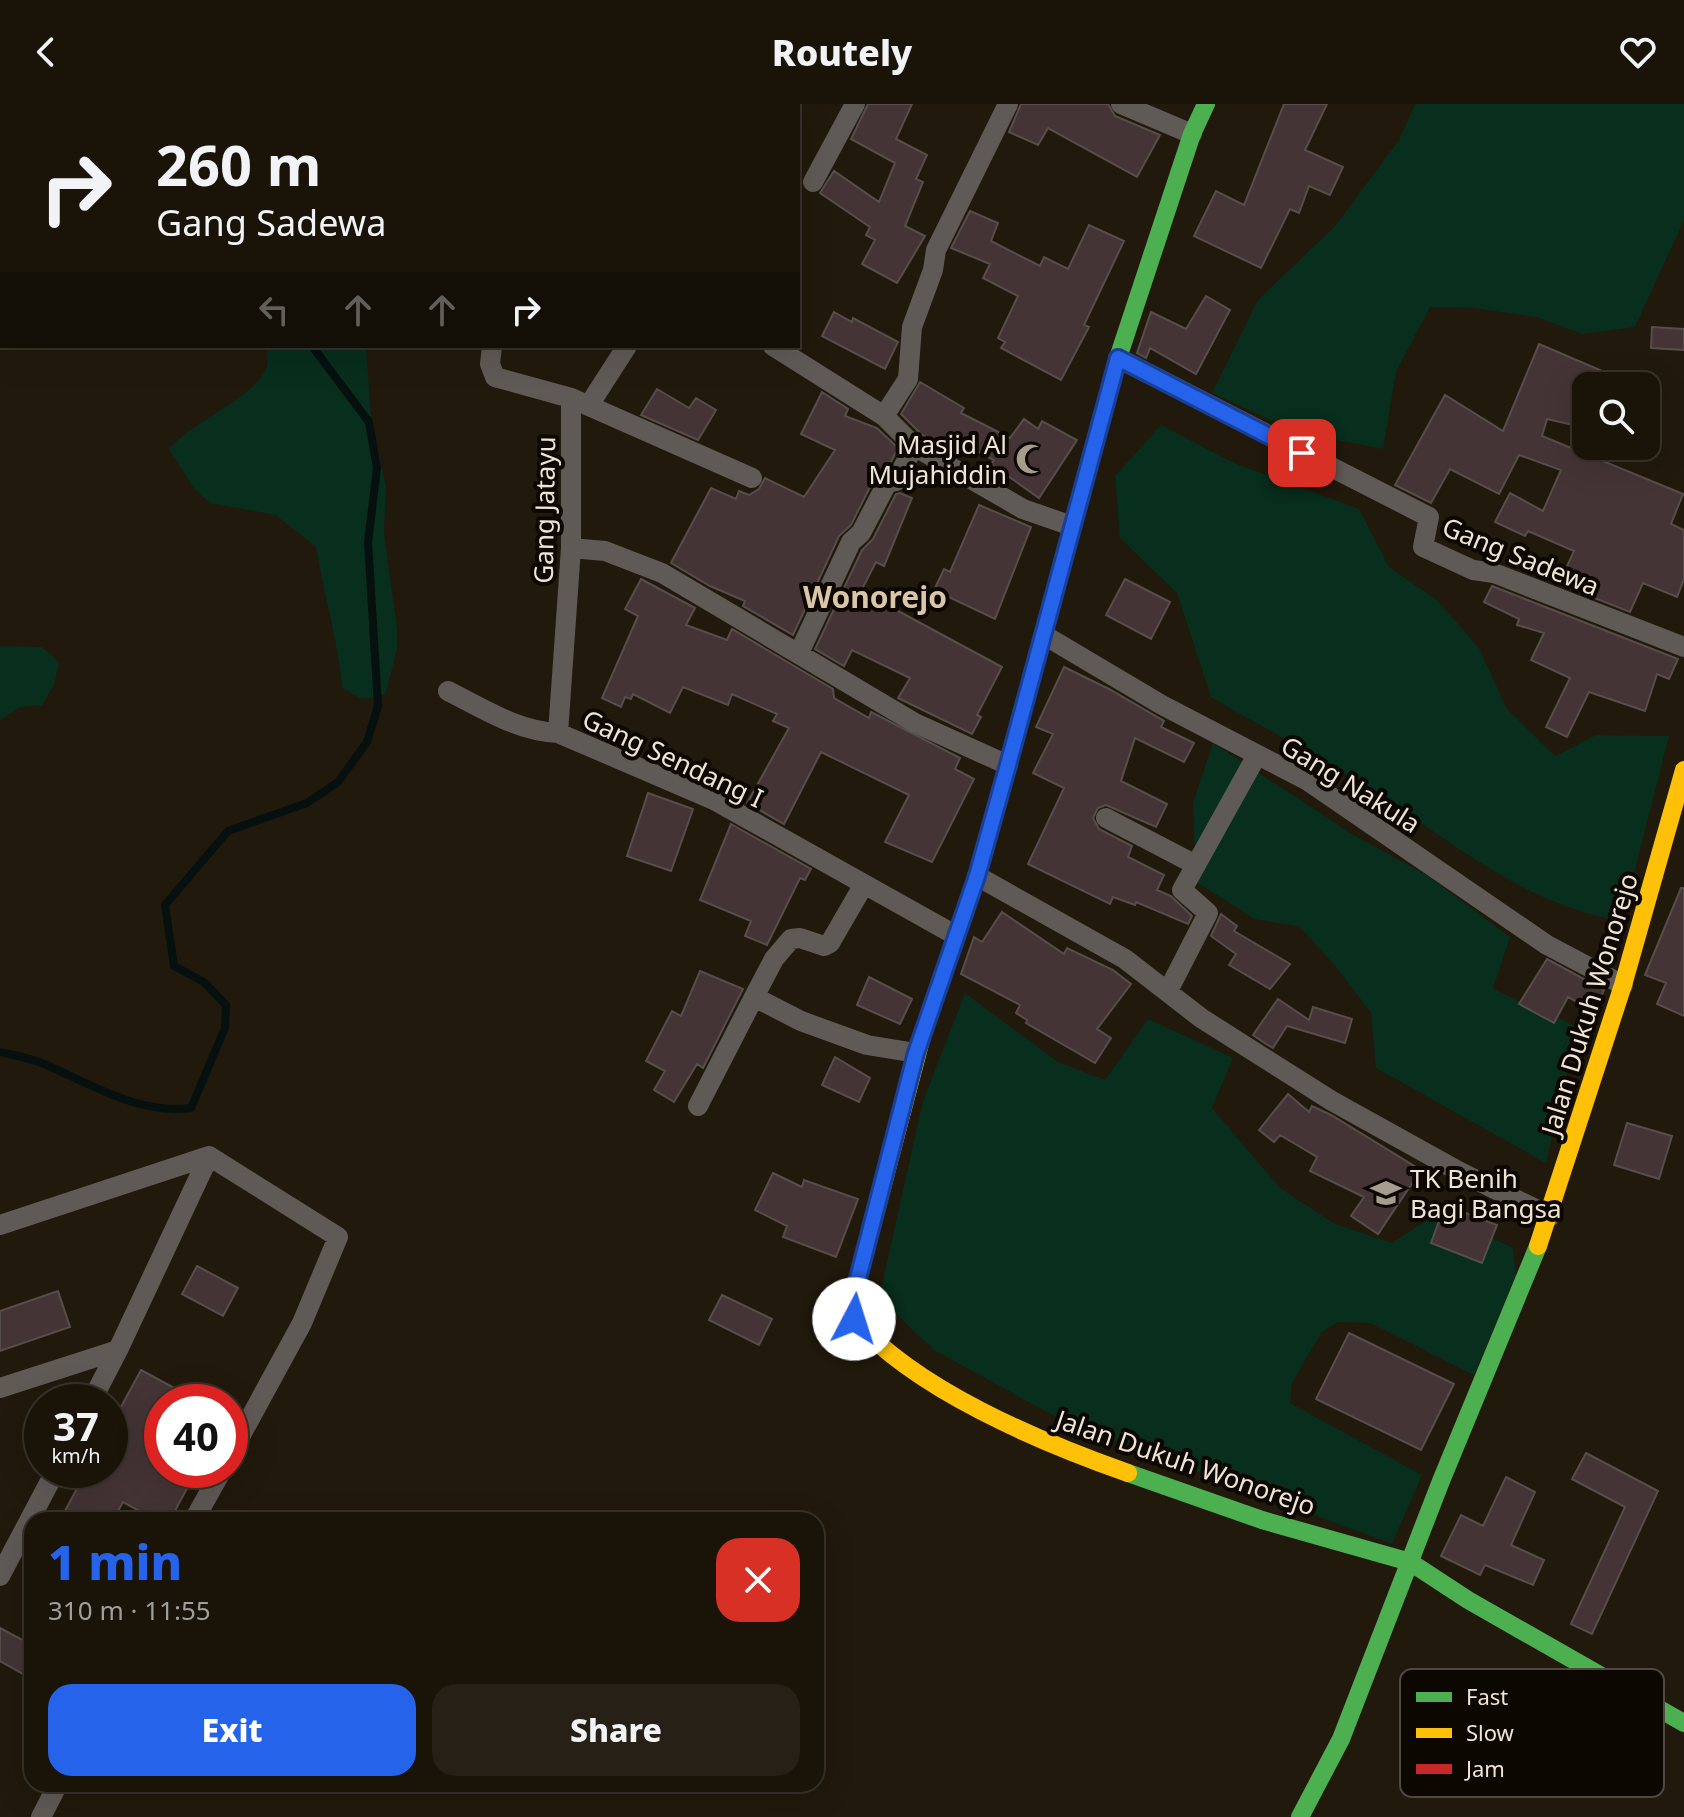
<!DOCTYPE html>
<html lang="en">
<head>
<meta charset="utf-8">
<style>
  body { margin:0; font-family:"Noto Sans",sans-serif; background:#262016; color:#f1f3f6; height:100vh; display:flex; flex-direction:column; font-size:30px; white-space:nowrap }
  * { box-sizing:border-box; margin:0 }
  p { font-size:26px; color:#9f9e9c }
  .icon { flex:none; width:44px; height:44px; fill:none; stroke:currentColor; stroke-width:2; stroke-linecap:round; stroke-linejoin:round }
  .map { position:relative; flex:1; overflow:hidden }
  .details { position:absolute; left:24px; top:1408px; width:800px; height:280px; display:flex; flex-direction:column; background:#191308; border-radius:24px; box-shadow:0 8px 32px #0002,0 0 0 2px #373229 }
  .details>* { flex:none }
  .guide { position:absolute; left:0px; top:0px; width:800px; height:244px; box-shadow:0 8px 32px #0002,0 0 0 2px #373229; background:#191308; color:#f1f3f6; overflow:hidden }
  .buttons { position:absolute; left:1572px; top:268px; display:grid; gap:16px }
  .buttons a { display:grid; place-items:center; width:88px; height:88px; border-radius:16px; background:#191308; box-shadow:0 8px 32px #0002,0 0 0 2px #373229; font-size:40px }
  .speed { position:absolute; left:24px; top:1280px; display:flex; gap:16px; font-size:40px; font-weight:700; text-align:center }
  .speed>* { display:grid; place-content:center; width:104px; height:104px; border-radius:50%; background:#191308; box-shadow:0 8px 32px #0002,0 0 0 2px #373229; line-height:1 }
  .speed small { font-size:20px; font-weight:400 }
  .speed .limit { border:12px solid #d22; background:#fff; color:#111 }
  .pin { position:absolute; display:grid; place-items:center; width:68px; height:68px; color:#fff; margin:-34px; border-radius:16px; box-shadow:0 4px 12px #0006 }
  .me { position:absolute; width:88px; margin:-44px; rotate:5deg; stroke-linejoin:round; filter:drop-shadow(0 0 6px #0008) }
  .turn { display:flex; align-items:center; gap:28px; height:168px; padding:0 24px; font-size:36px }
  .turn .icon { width:104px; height:104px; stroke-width:2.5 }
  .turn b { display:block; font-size:56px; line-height:68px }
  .lanes { display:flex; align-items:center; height:76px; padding:0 24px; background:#0003; justify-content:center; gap:40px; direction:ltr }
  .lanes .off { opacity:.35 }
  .round { display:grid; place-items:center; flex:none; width:84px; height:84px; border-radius:24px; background:#262016 }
  .overview { display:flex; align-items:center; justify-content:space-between; height:136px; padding:0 24px }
  h1 { font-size:48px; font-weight:800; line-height:60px; color:#2563eb }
  .action { display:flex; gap:16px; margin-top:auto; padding:16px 24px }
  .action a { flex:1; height:92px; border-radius:24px; background:#2563eb; color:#fff; font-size:32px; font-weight:800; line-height:92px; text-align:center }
  .action a+a { background:#262016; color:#f1f3f6 }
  header { display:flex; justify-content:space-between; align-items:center; height:104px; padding:0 24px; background:#191308; font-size:36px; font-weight:800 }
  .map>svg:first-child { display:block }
  .green { fill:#082e1d }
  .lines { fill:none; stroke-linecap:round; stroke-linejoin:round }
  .stream { stroke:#06100f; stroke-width:8 }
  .building { fill:#443435; stroke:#574e4b; stroke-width:2 }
  .street { stroke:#5f5a55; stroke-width:20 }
  .fast { stroke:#4caf50; stroke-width:18 }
  .slow { stroke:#ffc107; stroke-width:18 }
  .jam { stroke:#c62828; stroke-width:18 }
  .route-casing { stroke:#184099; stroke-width:20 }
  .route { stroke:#2563eb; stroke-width:14 }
  .labels { text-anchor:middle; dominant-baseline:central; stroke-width:8; stroke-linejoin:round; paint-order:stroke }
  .poi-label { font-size:26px; fill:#efe4d6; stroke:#0d0701; text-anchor:end }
  .street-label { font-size:26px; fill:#efe4d6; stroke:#0d0701 }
  .quarter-label { font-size:30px; font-weight:bold; fill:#dac6a9; stroke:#0d0701 }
  .key { fill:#0d0701; stroke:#514941; stroke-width:2 }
  .key-label { font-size:22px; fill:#efe4d6 }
</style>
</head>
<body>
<header><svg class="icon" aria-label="back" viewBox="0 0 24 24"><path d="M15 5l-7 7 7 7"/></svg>Routely<svg class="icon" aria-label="heart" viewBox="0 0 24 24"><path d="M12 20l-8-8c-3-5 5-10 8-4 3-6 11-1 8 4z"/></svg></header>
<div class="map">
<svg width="1684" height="1713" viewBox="0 0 1684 1713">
  <rect width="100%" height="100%" fill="#21190b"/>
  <path class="green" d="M 0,0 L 100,0 L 2,2 L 0,263 Z
    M 1415,0 L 1684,0 L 1684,116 L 1635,223 L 1582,230 L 1536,213 L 1474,204 L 1430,203 L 1396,268 L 1383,345 L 1296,328 L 1212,289 L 1258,196 L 1335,122 L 1399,36 Z
    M 267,242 L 366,242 L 371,314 L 386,383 L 384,430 L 397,524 L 397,546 L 385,591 L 362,595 L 342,584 C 338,536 324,491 316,443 L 276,411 L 210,399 L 194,385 L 169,345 C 195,316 251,295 265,267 C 269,260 267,250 267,242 Z
    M 1161,321 L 1234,359 L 1359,405 L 1389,463 L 1437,496 L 1479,544 L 1507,605 L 1555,652 L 1596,631 L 1669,632 L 1622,817 C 1531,803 1461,745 1386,695 C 1330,658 1269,627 1211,593 L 1177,489 L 1120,434 L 1115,372 Z
    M 0,542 L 42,543 L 59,558 L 54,581 L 42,601 L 20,603 L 0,616 Z
    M 1213,639 L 1352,730 L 1428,772 L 1510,833 L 1493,885 L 1578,923 L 1546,1059 L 1376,964 L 1371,909 L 1337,864 L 1300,823 L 1255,815 L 1196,778 L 1193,699 Z
    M 965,889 L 1058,958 L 1105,976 L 1148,915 L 1233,954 L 1212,1004 L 1280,1084 L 1335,1120 L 1392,1139 L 1438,1109 L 1513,1144 L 1516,1172 L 1474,1271 L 1371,1219 L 1337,1218 L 1321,1229 L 1292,1279 L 1290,1299 L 1422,1371 L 1392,1440 L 1069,1320 L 934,1246 L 879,1194 L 923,997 Z"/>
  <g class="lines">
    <path class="stream" d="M 307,0 L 307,2
      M 0,948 C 14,951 29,954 42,959 C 89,979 138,1011 191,1004 L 225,924 L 226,901 L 204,878 L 174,862 L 165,801 L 228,727 L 307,699 L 338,678 L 367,638 L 378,602 L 368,438 L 377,364 L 369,318 L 312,242"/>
  </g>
  <path class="building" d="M 868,0 L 912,0 L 896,35 L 927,51 L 916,75 L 923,78 L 905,122 L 925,132 L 897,179 L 862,160 L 875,136 L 866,131 L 870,123 L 820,89 L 834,67 L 879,98 L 895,59 L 851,35 Z
    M 1021,0 L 1108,0 L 1115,12 L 1160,31 L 1137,73 L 1048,24 L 1038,41 L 1009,28 Z
    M 1284,0 L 1327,0 L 1305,46 L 1343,63 L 1330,91 L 1309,82 L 1299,109 L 1290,105 L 1261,164 L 1194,132 L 1216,87 L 1244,101 Z
    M 970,107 L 998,119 L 991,137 L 1040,162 L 1044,153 L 1068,165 L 1089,121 L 1124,137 L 1084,221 L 1089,223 L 1061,276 L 1001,244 L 1005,238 L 998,234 L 1018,192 L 983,174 L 990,160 L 951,144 Z
    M 1206,192 L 1230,206 L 1196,270 L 1150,244 L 1146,254 L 1137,249 L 1151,208 L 1186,225 Z
    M 834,208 L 852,218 L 853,214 L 898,238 L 885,265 L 822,232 Z
    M 1652,223 L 1684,225 L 1684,246 L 1651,244 Z
    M 1539,240 L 1600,266 L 1593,282 L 1586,282 L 1586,324 L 1547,315 L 1542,332 L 1683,390 L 1671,420 L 1684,426 L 1684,475 L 1677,493 L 1643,479 L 1630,508 L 1559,480 L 1574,447 L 1528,427 L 1525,432 L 1495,418 L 1510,389 L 1543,407 L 1561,366 L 1519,351 L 1499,390 L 1450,365 L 1431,399 L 1395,381 L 1445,291 L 1503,327 Z
    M 920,278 L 964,304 L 961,309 L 1010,334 L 1024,315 L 1038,325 L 1042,317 L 1077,336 L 1039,394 L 991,360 L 994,356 L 949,333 L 944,343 L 921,330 L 901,310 Z
    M 657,285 L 689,304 L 696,294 L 716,306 L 698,336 L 641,311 Z
    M 822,288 L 848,305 L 845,312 L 877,324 L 898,344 L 887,366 L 875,373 L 851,421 L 839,432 L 793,531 L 743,502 L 745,497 L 710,482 L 671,459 L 711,384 L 736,395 L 739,387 L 749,391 L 759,385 L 765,374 L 804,393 L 835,346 L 801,330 Z
    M 900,389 L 912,394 L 884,462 L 876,458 L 861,487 L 1002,563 L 977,611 L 981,613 L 972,630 L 898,594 L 910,574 L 852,546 L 844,562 L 815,545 L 862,446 L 873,435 L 896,390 Z
    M 979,401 L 1031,423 L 995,515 L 934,486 L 944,465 L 950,468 Z
    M 641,475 L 695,504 L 686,521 L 727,536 L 732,525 L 833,585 L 834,594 L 869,614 L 871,608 L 960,654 L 955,665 L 974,675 L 932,758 L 885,738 L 909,691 L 821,648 L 784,720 L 747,699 L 789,624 L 773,617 L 777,610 L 732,590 L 728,601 L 683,583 L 670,609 L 633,590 L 631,595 L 625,593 L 621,603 L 602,594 L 638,512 L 625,505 Z
    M 1125,475 L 1170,498 L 1151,535 L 1106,511 Z
    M 1492,482 L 1678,555 L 1669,575 L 1657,570 L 1645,607 L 1589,588 L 1567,633 L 1546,623 L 1570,574 L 1531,556 L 1544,529 L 1517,521 L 1519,515 L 1484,498 Z
    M 1064,563 L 1109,585 L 1164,617 L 1161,623 L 1194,639 L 1184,658 L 1135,634 L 1121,677 L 1167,700 L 1156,723 L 1106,701 L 1098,704 L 1093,714 L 1099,725 L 1132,742 L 1128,753 L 1164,771 L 1157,786 L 1171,792 L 1192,812 L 1188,820 L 1136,798 L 1135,801 L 1113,793 L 1110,800 L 1028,760 L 1064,684 L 1033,669 L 1053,630 L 1036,623 Z
    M 648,689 L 693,705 L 671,767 L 627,752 Z
    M 731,720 L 811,765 L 805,776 L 800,774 L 767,841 L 745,832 L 751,817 L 700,796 Z
    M 1681,784 L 1684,784 L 1684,912 L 1657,900 L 1666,879 L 1645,871 Z
    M 1002,808 L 1064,850 L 1067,844 L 1113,866 L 1131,880 L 1097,925 L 1111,934 L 1095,959 L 1026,919 L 1027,916 L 1016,909 L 1020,901 L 961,870 L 974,833 L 982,838 Z
    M 1221,810 L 1237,822 L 1234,827 L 1290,860 L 1270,885 L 1229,861 L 1236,850 L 1211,832 Z
    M 1547,855 L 1604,886 L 1594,908 L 1568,893 L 1554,919 L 1519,900 Z
    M 700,867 L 743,885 L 703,964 L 697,960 L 674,998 L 654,986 L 665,967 L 646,957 L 672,907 L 681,912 Z
    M 869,873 L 912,895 L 900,920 L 857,901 Z
    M 1278,895 L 1309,916 L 1313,903 L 1352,915 L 1345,939 L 1287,922 L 1273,944 L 1266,940 L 1253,931 Z
    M 835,953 L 870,974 L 859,998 L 822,981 Z
    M 1288,990 L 1309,1008 L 1312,1002 L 1331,1011 L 1421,1066 L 1378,1130 L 1351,1112 L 1364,1093 L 1310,1067 L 1317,1053 L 1280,1031 L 1274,1038 L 1259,1026 Z
    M 1627,1019 L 1672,1032 L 1659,1075 L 1614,1061 Z
    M 773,1069 L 802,1083 L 804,1076 L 858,1095 L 836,1153 L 783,1133 L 787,1122 L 755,1106 Z
    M 1445,1101 L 1497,1121 L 1482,1159 L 1431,1139 Z
    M 197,1162 L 238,1184 L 223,1212 L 182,1190 Z
    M 58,1187 L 70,1223 L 0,1247 L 0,1207 Z
    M 722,1191 L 772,1215 L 759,1241 L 709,1216 Z
    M 1349,1229 L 1454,1280 L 1421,1346 L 1316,1295 Z
    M 141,1266 L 200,1298 L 162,1298 L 162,1366 L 197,1366 L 170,1416 L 156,1416 L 123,1398 L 113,1416 L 60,1416 L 87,1366 L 110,1366 L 110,1323 Z
    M 1586,1349 L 1658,1387 L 1592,1530 L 1571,1520 L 1625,1403 L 1572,1375 Z
    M 1506,1373 L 1535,1388 L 1511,1441 L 1544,1456 L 1533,1481 L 1485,1461 L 1480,1471 L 1441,1452 L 1461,1411 L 1483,1422 Z
    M 0,1524 L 32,1541 L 32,1575 L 0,1557 Z"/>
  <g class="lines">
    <path class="street" d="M 1121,0 L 1192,30
      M 541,2 L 542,0
      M 685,2 L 686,0
      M 813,78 L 855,0
      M 492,242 L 490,260 L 495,273 L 571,294 L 571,444 L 558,629
      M 773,242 L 884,312 L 914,342 L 1023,405 L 1072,422
      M 1118,254 L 1429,413 L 1423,443 L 1473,466 L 1494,469 L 1684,543
      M 571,294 L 752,374
      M 589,301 L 627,242
      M 884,312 L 908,275 L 912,223 L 933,166 L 936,146 L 1008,0
      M 571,444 L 605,447 L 662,469 L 915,619 L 1008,661
      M 1044,531 L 1162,601 L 1308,677 L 1547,841 L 1623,881
      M 799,549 L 851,438 L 861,429 L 887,379 L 896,377 L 914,342
      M 448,587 C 484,605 517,627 558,629 L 714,696 L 955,831
      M 1106,714 L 1196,761
      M 977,772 L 1125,855 L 1201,914 L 1332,997 L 1460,1068 L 1550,1112
      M 1169,885 L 1208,809 L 1182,786 L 1257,651
      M 754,893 L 774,855 L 791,835 L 800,834 L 824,842 L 830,839 L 863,782
      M 698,1002 L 754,893 L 801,917 L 867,941 L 916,949
      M 0,1121 L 209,1052 L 338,1133 L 302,1219 L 230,1351
      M 0,1284 L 118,1246 L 209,1052
      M 91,1298 L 118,1246
      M 194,1416 L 222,1366
      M 0,1472 L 56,1366
      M 41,1713 L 58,1680"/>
    <path class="fast" d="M 1066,446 L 1118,254 L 1192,30 L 1206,0
      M 1128,1369 L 1262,1416 L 1410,1458 L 1468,1496 L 1684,1619
      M 1300,1713 L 1341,1635 L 1441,1377 L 1538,1142"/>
    <path class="slow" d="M 922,932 L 854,1190 L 854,1215 C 914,1285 1040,1338 1128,1369
      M 1538,1142 L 1623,881 L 1684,666"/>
    <path class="jam" d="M 922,932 L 977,772 L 1066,446"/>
  </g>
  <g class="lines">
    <g class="route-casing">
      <path id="route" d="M 854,1215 L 854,1190 L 916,949 L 977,772 L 1008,661 L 1118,254 L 1302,349"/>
    </g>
    <use href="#route" class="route"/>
  </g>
  <defs>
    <g id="mosque-bare" transform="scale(2.4)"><path d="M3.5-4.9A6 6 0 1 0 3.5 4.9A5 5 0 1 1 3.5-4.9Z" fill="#a79d8f" stroke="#0d0701" stroke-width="2.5" paint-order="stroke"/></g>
    <g id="school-bare" transform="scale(2.4)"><path d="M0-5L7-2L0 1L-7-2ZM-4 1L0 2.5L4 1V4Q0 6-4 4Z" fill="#a79d8f" stroke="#0d0701" stroke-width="2.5" paint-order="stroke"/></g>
  </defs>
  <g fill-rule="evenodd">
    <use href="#mosque-bare" x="1031" y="355"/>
    <use href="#school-bare" x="1386" y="1089"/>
  </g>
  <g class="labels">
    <g class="poi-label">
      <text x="1007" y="340">Masjid Al<tspan x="1007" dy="30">Mujahiddin</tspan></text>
      <text x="1410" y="1074" text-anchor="start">TK Benih<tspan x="1410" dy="30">Bagi Bangsa</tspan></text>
    </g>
    <g class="street-label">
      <text transform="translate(544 406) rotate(-89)">Gang Jatayu</text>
      <text transform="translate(1521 452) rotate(22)">Gang Sadewa</text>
      <text transform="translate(673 654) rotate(25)">Gang Sendang I</text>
      <text transform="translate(1351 680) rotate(32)">Gang Nakula</text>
      <text transform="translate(1589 900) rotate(-73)">Jalan Dukuh Wonorejo</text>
      <text transform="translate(1186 1358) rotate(19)">Jalan Dukuh Wonorejo</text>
    </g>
    <g class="quarter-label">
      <text x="875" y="492">Wonorejo</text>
    </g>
  </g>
  <rect x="1400" y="1565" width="264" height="128" rx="12" class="key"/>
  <rect x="1416" y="1588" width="36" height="10" fill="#4caf50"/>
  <rect x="1416" y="1624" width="36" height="10" fill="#ffc107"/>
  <rect x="1416" y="1660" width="36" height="10" fill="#c62828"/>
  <g class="key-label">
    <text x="1466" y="1601">Fast</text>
    <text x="1466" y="1637">Slow</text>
    <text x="1466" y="1673">Jam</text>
  </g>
</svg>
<div class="buttons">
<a><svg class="icon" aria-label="search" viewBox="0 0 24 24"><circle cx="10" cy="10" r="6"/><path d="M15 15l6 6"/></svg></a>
</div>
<div class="speed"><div>37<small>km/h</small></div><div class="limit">40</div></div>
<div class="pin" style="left:1302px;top:349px;background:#d93025"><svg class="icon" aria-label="arrive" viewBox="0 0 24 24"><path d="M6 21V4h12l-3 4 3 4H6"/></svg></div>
<svg class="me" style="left:854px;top:1215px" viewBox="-20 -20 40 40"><circle r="19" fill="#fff"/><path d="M0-13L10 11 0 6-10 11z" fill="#2563eb"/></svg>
<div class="guide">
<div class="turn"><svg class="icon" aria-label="right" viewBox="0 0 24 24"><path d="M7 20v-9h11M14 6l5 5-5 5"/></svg><div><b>260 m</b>Gang Sadewa</div></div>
<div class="lanes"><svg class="icon off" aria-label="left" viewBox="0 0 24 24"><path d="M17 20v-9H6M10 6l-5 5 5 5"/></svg><svg class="icon off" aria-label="ahead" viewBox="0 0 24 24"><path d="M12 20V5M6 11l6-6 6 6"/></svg><svg class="icon off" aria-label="ahead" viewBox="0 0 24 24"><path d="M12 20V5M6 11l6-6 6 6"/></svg><svg class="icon" aria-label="right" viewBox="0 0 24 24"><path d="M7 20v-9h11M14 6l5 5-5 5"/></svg></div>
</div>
<section class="details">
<div class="overview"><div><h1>1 min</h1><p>310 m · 11:55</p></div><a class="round" style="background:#d93025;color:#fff"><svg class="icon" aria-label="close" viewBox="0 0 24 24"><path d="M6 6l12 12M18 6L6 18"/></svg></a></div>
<div class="action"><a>Exit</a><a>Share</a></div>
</section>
</div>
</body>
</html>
